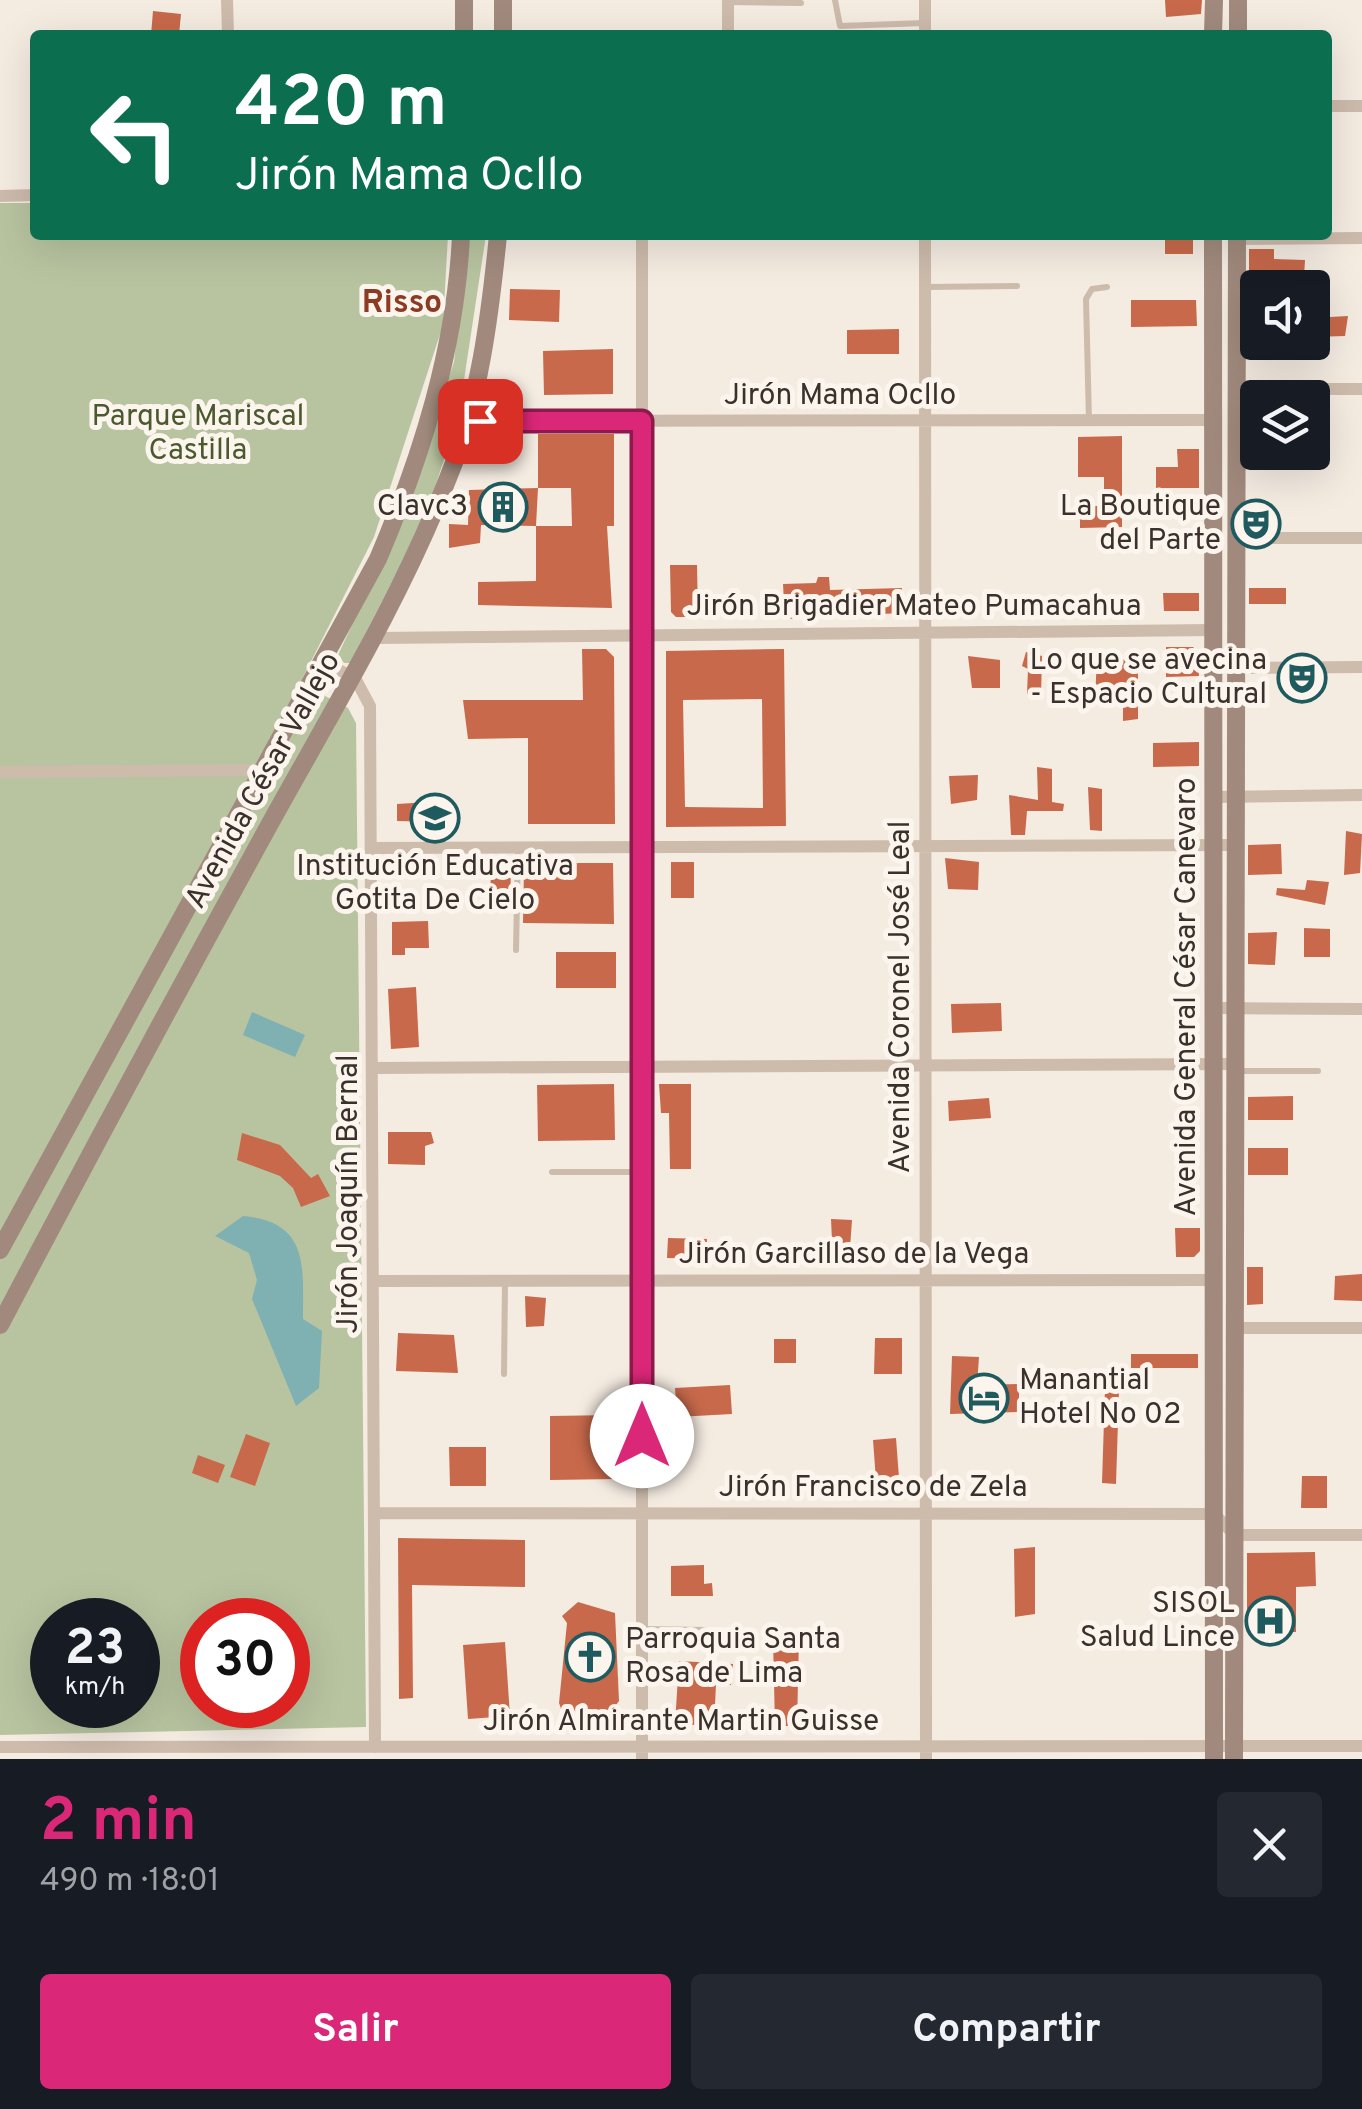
<!DOCTYPE html>
<html lang="es">
<head>
<meta charset="utf-8">
<style>
  body { margin:0; font-family:Overpass,sans-serif; background:#242831; color:#f1f3f6; height:100vh; display:flex; flex-direction:column; font-size:38px; white-space:nowrap }
  * { box-sizing:border-box; margin:0 }
  p { font-size:32px; color:#9ea1a6 }
  .icon { flex:none; width:55px; height:55px; fill:none; stroke:currentColor; stroke-width:2; stroke-linecap:round; stroke-linejoin:round }
  .map { position:relative; height:1759px; overflow:hidden }
  .drawer { display:flex; flex-direction:column; background:#171b24; flex:1 }
  .drawer>* { flex:none }
  .top-card { position:absolute; left:30px; top:30px; width:1302px; height:210px; border-radius:10px; box-shadow:0 10px 40px #0002; background:#0b6e4f; color:#fff; overflow:hidden }
  .controls { position:absolute; left:1240px; top:270px; display:grid; gap:20px }
  .controls a { display:grid; place-items:center; width:90px; height:90px; border-radius:10px; background:#171b24; box-shadow:0 10px 40px #0002; font-size:50px }
  .speed { position:absolute; left:30px; top:1598px; display:flex; gap:20px; font-size:50px; font-weight:700; text-align:center }
  .speed>* { display:grid; place-content:center; width:130px; height:130px; border-radius:50%; background:#171b24; box-shadow:0 10px 40px #0002; line-height:1 }
  .speed small { font-size:25px; font-weight:400 }
  .speed .limit { border:15px solid #d22; background:#fff; color:#111 }
  .pin { position:absolute; display:grid; place-items:center; width:85px; height:85px; color:#fff; margin:-42px; border-radius:20px; box-shadow:0 5px 15px #0006 }
  .me { position:absolute; width:110px; margin:-55px; rotate:0deg; stroke-linejoin:round; filter:drop-shadow(0 0 8px #0008) }
  .turn { display:flex; align-items:center; gap:35px; height:210px; padding:0 40px; font-size:45px }
  .turn .icon { width:130px; height:130px; stroke-width:2.5 }
  .turn b { display:block; font-size:70px; line-height:85px }
  .round { display:grid; place-items:center; flex:none; width:105px; height:105px; border-radius:10px; background:#242831 }
  .headline { display:flex; align-items:center; justify-content:space-between; height:170px; padding:0 40px }
  h1 { font-size:60px; font-weight:700; line-height:75px; color:#db2777 }
  .action { display:flex; gap:20px; margin-top:auto; padding:20px 40px }
  .action a { flex:1; height:115px; border-radius:10px; background:#db2777; color:#fff; font-size:40px; font-weight:700; line-height:115px; text-align:center }
  .action a+a { background:#242831; color:#f1f3f6 }
  .map>svg:first-child { display:block }
  .green { fill:#b8c4a0; fill-rule:evenodd }
  .water { fill:#7fb0b2 }
  .building { fill:#c8694b; fill-rule:evenodd }
  .lines { fill:none; stroke-linecap:round; stroke-linejoin:round }
  .lane { stroke:#cdbbac; stroke-width:6 }
  .street { stroke:#cdbbac; stroke-width:12 }
  .secondary { stroke:#a18a7d; stroke-width:18 }
  .route-casing { stroke:#8e194d; stroke-width:25 }
  .route { stroke:#db2777; stroke-width:18 }
  .labels { text-anchor:middle; dominant-baseline:central; stroke-width:10; stroke-linejoin:round; paint-order:stroke }
  .street-label { font-size:30px; fill:#3b302b; stroke:#fbf5ee }
  .park-label { font-size:30px; fill:#4a5a2e; stroke:#fbf5ee }
  .poi-label { font-size:30px; fill:#3b302b; stroke:#fbf5ee; text-anchor:end }
  .neighbourhood-label { font-size:32px; font-weight:bold; fill:#8c3b22; stroke:#fbf5ee }
</style>
</head>
<body>
<div class="map">
<svg width="1362" height="1759" viewBox="0 0 1362 1759">
  <rect width="100%" height="100%" fill="#f4ebe1"/>
  <path class="green" d="M 0,203 L 35,203 L 35,235 L 448,235 L 443,325 L 374,537 L 300,683 L 348,708 L 356,723 L 366,1727 L 0,1735 ZM 52,1620 L 138,1620 L 138,1705 L 52,1705 ZM 202,1620 L 288,1620 L 288,1705 L 202,1705 Z
    M 468,235 L 486,235 L 459,413 L 425,518 L 350,663 L 344,663 L 338,655 L 403,515 L 454,362 Z"/>
  <path class="water" d="M 252,1012 L 305,1035 L 295,1057 L 243,1035 Z
    M 243,1216 C 309,1222 303,1265 303,1319 L 322,1331 L 319,1388 L 296,1406 L 252,1299 L 257,1280 L 249,1253 L 215,1236 Z"/>
  <path class="building" d="M 1165,0 L 1202,0 L 1201,14 L 1166,17 Z
    M 153,11 L 181,14 L 179,35 L 151,35 Z
    M 1165,235 L 1193,235 L 1193,254 L 1165,254 Z
    M 1249,249 L 1274,249 L 1274,259 L 1305,260 L 1304,277 L 1286,276 L 1286,288 L 1258,288 L 1258,298 L 1249,298 Z
    M 510,289 L 560,290 L 559,322 L 509,320 Z
    M 1131,300 L 1196,300 L 1197,326 L 1131,327 Z
    M 1348,316 L 1345,336 L 1312,337 L 1312,318 Z
    M 899,329 L 899,354 L 847,354 L 847,330 Z
    M 1249,342 L 1294,342 L 1294,353 L 1249,355 Z
    M 613,349 L 613,394 L 544,395 L 543,351 Z
    M 538,434 L 614,434 L 614,526 L 607,526 L 612,608 L 478,605 L 478,582 L 536,581 L 536,526 L 572,526 L 571,488 L 538,488 Z
    M 1122,436 L 1122,527 L 1080,528 L 1080,506 L 1104,506 L 1104,477 L 1078,477 L 1078,437 Z
    M 1177,449 L 1199,449 L 1199,488 L 1156,488 L 1156,467 L 1178,467 Z
    M 538,488 L 536,526 L 481,525 L 480,543 L 449,548 L 449,524 L 468,525 L 469,490 Z
    M 670,565 L 697,565 L 698,617 L 676,617 L 671,612 Z
    M 818,577 L 829,577 L 830,590 L 902,588 L 901,613 L 785,619 L 783,584 L 816,583 Z
    M 1249,588 L 1286,588 L 1286,604 L 1249,604 Z
    M 1163,593 L 1199,593 L 1199,611 L 1164,611 Z
    M 1166,647 L 1193,647 L 1198,652 L 1199,676 L 1166,677 Z
    M 582,649 L 606,649 L 614,657 L 615,824 L 528,824 L 528,738 L 468,739 L 463,700 L 583,700 Z
    M 784,649 L 786,826 L 666,827 L 666,651 ZM 762,699 L 763,808 L 685,807 L 683,700 Z
    M 1026,652 L 1042,656 L 1041,696 L 1027,694 L 1028,669 L 1022,666 Z
    M 1097,652 L 1117,653 L 1117,658 L 1138,663 L 1138,719 L 1123,721 L 1123,706 L 1095,705 Z
    M 968,656 L 1000,660 L 1000,688 L 972,688 Z
    M 1199,742 L 1199,766 L 1153,767 L 1153,743 Z
    M 1037,767 L 1052,769 L 1052,802 L 1064,804 L 1063,811 L 1027,811 L 1025,835 L 1011,835 L 1009,795 L 1038,800 Z
    M 978,775 L 977,800 L 951,804 L 949,776 Z
    M 1088,787 L 1102,789 L 1102,831 L 1090,830 Z
    M 429,802 L 442,802 L 441,822 L 397,821 L 397,804 Z
    M 1346,831 L 1362,834 L 1360,873 L 1344,875 Z
    M 1281,844 L 1282,874 L 1248,875 L 1248,845 Z
    M 945,858 L 979,862 L 978,890 L 948,889 Z
    M 671,862 L 694,862 L 694,898 L 671,898 Z
    M 579,863 L 613,863 L 614,924 L 523,923 L 524,868 Z
    M 491,867 L 511,868 L 510,904 L 490,904 Z
    M 1307,880 L 1329,882 L 1325,905 L 1276,895 L 1277,888 L 1305,890 Z
    M 428,921 L 429,948 L 405,948 L 405,955 L 392,955 L 392,922 Z
    M 1304,928 L 1330,929 L 1330,957 L 1304,957 Z
    M 1277,932 L 1275,965 L 1248,964 L 1248,933 Z
    M 556,952 L 616,952 L 616,988 L 556,988 Z
    M 416,987 L 419,1047 L 391,1049 L 388,989 Z
    M 1001,1003 L 1002,1031 L 952,1033 L 951,1004 Z
    M 614,1084 L 615,1140 L 538,1141 L 537,1085 Z
    M 659,1084 L 691,1084 L 691,1169 L 670,1169 L 669,1113 L 661,1113 Z
    M 1293,1096 L 1293,1120 L 1248,1120 L 1248,1097 Z
    M 989,1098 L 991,1118 L 949,1121 L 948,1101 Z
    M 388,1132 L 431,1132 L 434,1143 L 425,1146 L 425,1165 L 388,1164 Z
    M 242,1133 L 280,1145 L 311,1178 L 318,1174 L 330,1196 L 301,1207 L 293,1188 L 280,1176 L 237,1160 Z
    M 1248,1148 L 1288,1148 L 1288,1175 L 1248,1175 Z
    M 831,1219 L 852,1220 L 849,1262 L 833,1262 Z
    M 1175,1228 L 1200,1228 L 1200,1251 L 1194,1257 L 1176,1257 Z
    M 668,1238 L 707,1239 L 706,1259 L 667,1258 Z
    M 1247,1267 L 1263,1267 L 1263,1304 L 1247,1305 Z
    M 1362,1274 L 1362,1301 L 1334,1300 L 1335,1276 Z
    M 525,1296 L 546,1298 L 544,1326 L 526,1327 Z
    M 398,1333 L 454,1335 L 458,1373 L 396,1371 Z
    M 875,1338 L 902,1338 L 902,1374 L 874,1374 Z
    M 774,1339 L 796,1339 L 796,1363 L 774,1363 Z
    M 1131,1354 L 1198,1354 L 1198,1368 L 1131,1368 Z
    M 952,1356 L 979,1357 L 977,1385 L 1019,1384 L 1019,1412 L 950,1414 Z
    M 730,1385 L 732,1414 L 677,1417 L 675,1388 Z
    M 1105,1389 L 1119,1390 L 1116,1484 L 1102,1483 Z
    M 615,1415 L 615,1479 L 550,1480 L 550,1416 Z
    M 246,1434 L 270,1443 L 255,1486 L 230,1477 Z
    M 896,1438 L 899,1478 L 876,1480 L 873,1440 Z
    M 449,1447 L 486,1447 L 486,1486 L 450,1486 Z
    M 198,1455 L 225,1465 L 218,1483 L 192,1473 Z
    M 1302,1476 L 1327,1476 L 1327,1508 L 1301,1508 Z
    M 398,1538 L 525,1540 L 525,1587 L 412,1585 L 413,1698 L 399,1699 Z
    M 1035,1547 L 1035,1614 L 1015,1617 L 1014,1549 Z
    M 1315,1552 L 1316,1586 L 1296,1587 L 1296,1632 L 1247,1632 L 1247,1553 Z
    M 704,1565 L 704,1584 L 712,1583 L 713,1596 L 671,1596 L 671,1566 Z
    M 578,1602 L 615,1613 L 619,1701 L 602,1724 L 575,1723 L 563,1714 L 559,1703 L 567,1623 L 562,1616 Z
    M 799,1637 L 797,1726 L 775,1726 L 773,1638 Z
    M 505,1642 L 510,1716 L 468,1719 L 463,1645 Z
    M 679,1661 L 733,1664 L 731,1685 L 716,1684 L 714,1726 L 675,1724 Z"/>
  <g class="lines">
    <path class="lane" d="M 835,0 L 840,26 L 925,23
      M 728,2 L 801,3
      M 927,287 L 1017,286
      M 1089,421 L 1086,299 L 1092,289 L 1107,287
      M 516,950 L 518,848
      M 1240,1071 L 1318,1071
      M 552,1172 L 640,1172
      M 504,1374 L 505,1281
      M 642,1629 L 705,1630"/>
    <path class="street" d="M 227,0 L 228,35
      M 728,35 L 728,0
      M 925,35 L 925,0
      M 1328,106 L 1362,106
      M 0,196 L 35,195
      M 642,235 L 642,1759
      M 925,235 L 926,1759
      M 1237,239 L 1362,238
      M 1237,389 L 1362,389
      M 466,421 L 1213,420
      M 1237,538 L 1362,538
      M 374,638 L 1214,630
      M 325,663 L 355,678 L 370,706 L 375,1747
      M 1237,668 L 1362,667
      M 0,772 L 262,770
      M 1214,797 L 1362,795
      M 372,848 L 1237,845
      M 1214,1008 L 1362,1009
      M 373,1068 L 1237,1064
      M 374,1281 L 1215,1280
      M 1237,1328 L 1362,1328
      M 375,1513 L 1214,1514 L 1235,1535 L 1362,1535
      M 0,1747 L 1362,1746"/>
    <path class="secondary" d="M 503,0 L 503,35
      M 464,35 L 464,0
      M 1213,35 L 1214,0
      M 1238,35 L 1238,0
      M 1213,235 L 1214,1759
      M 0,1250 L 378,559 C 422,456 456,347 461,235
      M 0,1325 C 89,1156 180,987 272,820 C 334,708 401,598 448,478 C 479,403 490,316 498,235
      M 1234,1759 L 1237,235"/>
  </g>
  <g class="lines">
    <g class="route-casing">
      <path id="route" d="M 480,421 L 642,421 L 642,1436"/>
    </g>
    <use href="#route" class="route"/>
  </g>
  <defs>
    <g id="building-ring" transform="scale(2.5)"><circle r="9.5" fill="#fbf5ee" stroke="#1f5a5e" stroke-width="1.5"/><path d="M-4-6H4V6H1V3H-1V6H-4ZM-2.5-4.3h1.7v1.8h-1.7ZM.8-4.3h1.7v1.8H.8ZM-2.5-1h1.7V.8h-1.7ZM.8-1h1.7V.8H.8Z" fill="#1f5a5e"/></g>
    <g id="theatre-ring" transform="scale(2.5)"><circle r="9.5" fill="#fbf5ee" stroke="#1f5a5e" stroke-width="1.5"/><path d="M-5-5.5Q0-4 5-5.5V0Q5 5 0 6Q-5 5-5 0ZM-3.3-2.5H-1v1.5H-3.3ZM1-2.5H3.3v1.5H1ZM-2.8 1Q0 5.5 2.8 1Z" fill="#1f5a5e"/></g>
    <g id="school-ring" transform="scale(2.5)"><circle r="9.5" fill="#fbf5ee" stroke="#1f5a5e" stroke-width="1.5"/><path d="M0-5L7-2L0 1L-7-2ZM-4 1L0 2.5L4 1V4Q0 6-4 4Z" fill="#1f5a5e"/></g>
    <g id="hotel-ring" transform="scale(2.5)"><circle r="9.5" fill="#fbf5ee" stroke="#1f5a5e" stroke-width="1.5"/><path d="M-6-4.5h1.5V1H6V5H4.5V3h-9V5H-6ZM-4 0a1.8 1.8 0 1 1 3.6 0ZM.5 0V-2.5h3Q6-2.5 6 0Z" fill="#1f5a5e"/></g>
    <g id="hospital-ring" transform="scale(2.5)"><circle r="9.5" fill="#fbf5ee" stroke="#1f5a5e" stroke-width="1.5"/><path d="M-5-5h3v3.5h4V-5h3V5h-3V1.5h-4V5h-3Z" fill="#1f5a5e"/></g>
    <g id="church-ring" transform="scale(2.5)"><circle r="9.5" fill="#fbf5ee" stroke="#1f5a5e" stroke-width="1.5"/><path d="M-1.2-6h2.4v3.5h3.3v2.4h-3.3V6h-2.4V-.1h-3.3v-2.4h3.3Z" fill="#1f5a5e"/></g>
  </defs>
  <g fill-rule="evenodd">
    <use href="#building-ring" x="503" y="507"/>
    <use href="#theatre-ring" x="1256" y="524"/>
    <use href="#theatre-ring" x="1302" y="678"/>
    <use href="#school-ring" x="435" y="818"/>
    <use href="#hotel-ring" x="984" y="1398"/>
    <use href="#hospital-ring" x="1270" y="1621"/>
    <use href="#church-ring" x="590" y="1657"/>
  </g>
  <g class="labels">
    <g class="street-label">
      <text x="840" y="396">Jirón Mama Ocllo</text>
      <text x="914" y="607">Jirón Brigadier Mateo Pumacahua</text>
      <text transform="translate(264 781) rotate(-61)">Avenida César Vallejo</text>
      <text transform="translate(901 997) rotate(-90)">Avenida Coronel José Leal</text>
      <text transform="translate(1187 997) rotate(-90)">Avenida General César Canevaro</text>
      <text transform="translate(349 1194) rotate(-90)">Jirón Joaquín Bernal</text>
      <text x="854" y="1255">Jirón Garcillaso de la Vega</text>
      <text x="873" y="1488">Jirón Francisco de Zela</text>
      <text x="681" y="1722">Jirón Almirante Martin Guisse</text>
    </g>
    <g class="park-label">
      <text x="198" y="417">Parque Mariscal<tspan x="198" dy="34">Castilla</tspan></text>
    </g>
    <g class="poi-label">
      <text x="468" y="507">Clavc3</text>
      <text x="1221" y="507">La Boutique<tspan x="1221" dy="34">del Parte</tspan></text>
      <text x="1267" y="661">Lo que se avecina<tspan x="1267" dy="34">- Espacio Cultural</tspan></text>
      <text x="435" y="867" text-anchor="middle">Institución Educativa<tspan x="435" dy="34">Gotita De Cielo</tspan></text>
      <text x="1019" y="1381" text-anchor="start">Manantial<tspan x="1019" dy="34">Hotel No 02</tspan></text>
      <text x="1235" y="1604">SISOL<tspan x="1235" dy="34">Salud Lince</tspan></text>
      <text x="625" y="1640" text-anchor="start">Parroquia Santa<tspan x="625" dy="34">Rosa de Lima</tspan></text>
    </g>
    <g class="neighbourhood-label">
      <text x="402" y="304">Risso</text>
    </g>
  </g>
</svg>
<div class="controls">
<a><svg class="icon" aria-label="sound" viewBox="0 0 24 24"><path d="M4 9h4l5-4v14l-5-4H4zM17 9q2 3 0 6"/></svg></a>
<a><svg class="icon" aria-label="layers" viewBox="0 0 24 24"><path d="M12 4l9 5-9 5-9-5zM3 14l9 5 9-5"/></svg></a>
</div>
<div class="speed"><div>23<small>km/h</small></div><div class="limit">30</div></div>
<div class="pin" style="left:480px;top:421px;background:#d93025"><svg class="icon" aria-label="arrive" viewBox="0 0 24 24"><path d="M6 21V4h12l-3 4 3 4H6"/></svg></div>
<svg class="me" style="left:642px;top:1436px" viewBox="-20 -20 40 40"><circle r="19" fill="#fff"/><path d="M0-13L10 11 0 6-10 11z" fill="#db2777"/></svg>
<div class="top-card">
<div class="turn"><svg class="icon" aria-label="left" viewBox="0 0 24 24"><path d="M17 20v-9H6M10 6l-5 5 5 5"/></svg><div><b>420 m</b>Jirón Mama Ocllo</div></div>
</div>
</div>
<section class="drawer">
<div class="headline"><div><h1>2 min</h1><p>490 m · 18:01</p></div><a class="round"><svg class="icon" aria-label="close" viewBox="0 0 24 24"><path d="M6 6l12 12M18 6L6 18"/></svg></a></div>
<div class="action"><a>Salir</a><a>Compartir</a></div>
</section>
</body>
</html>
